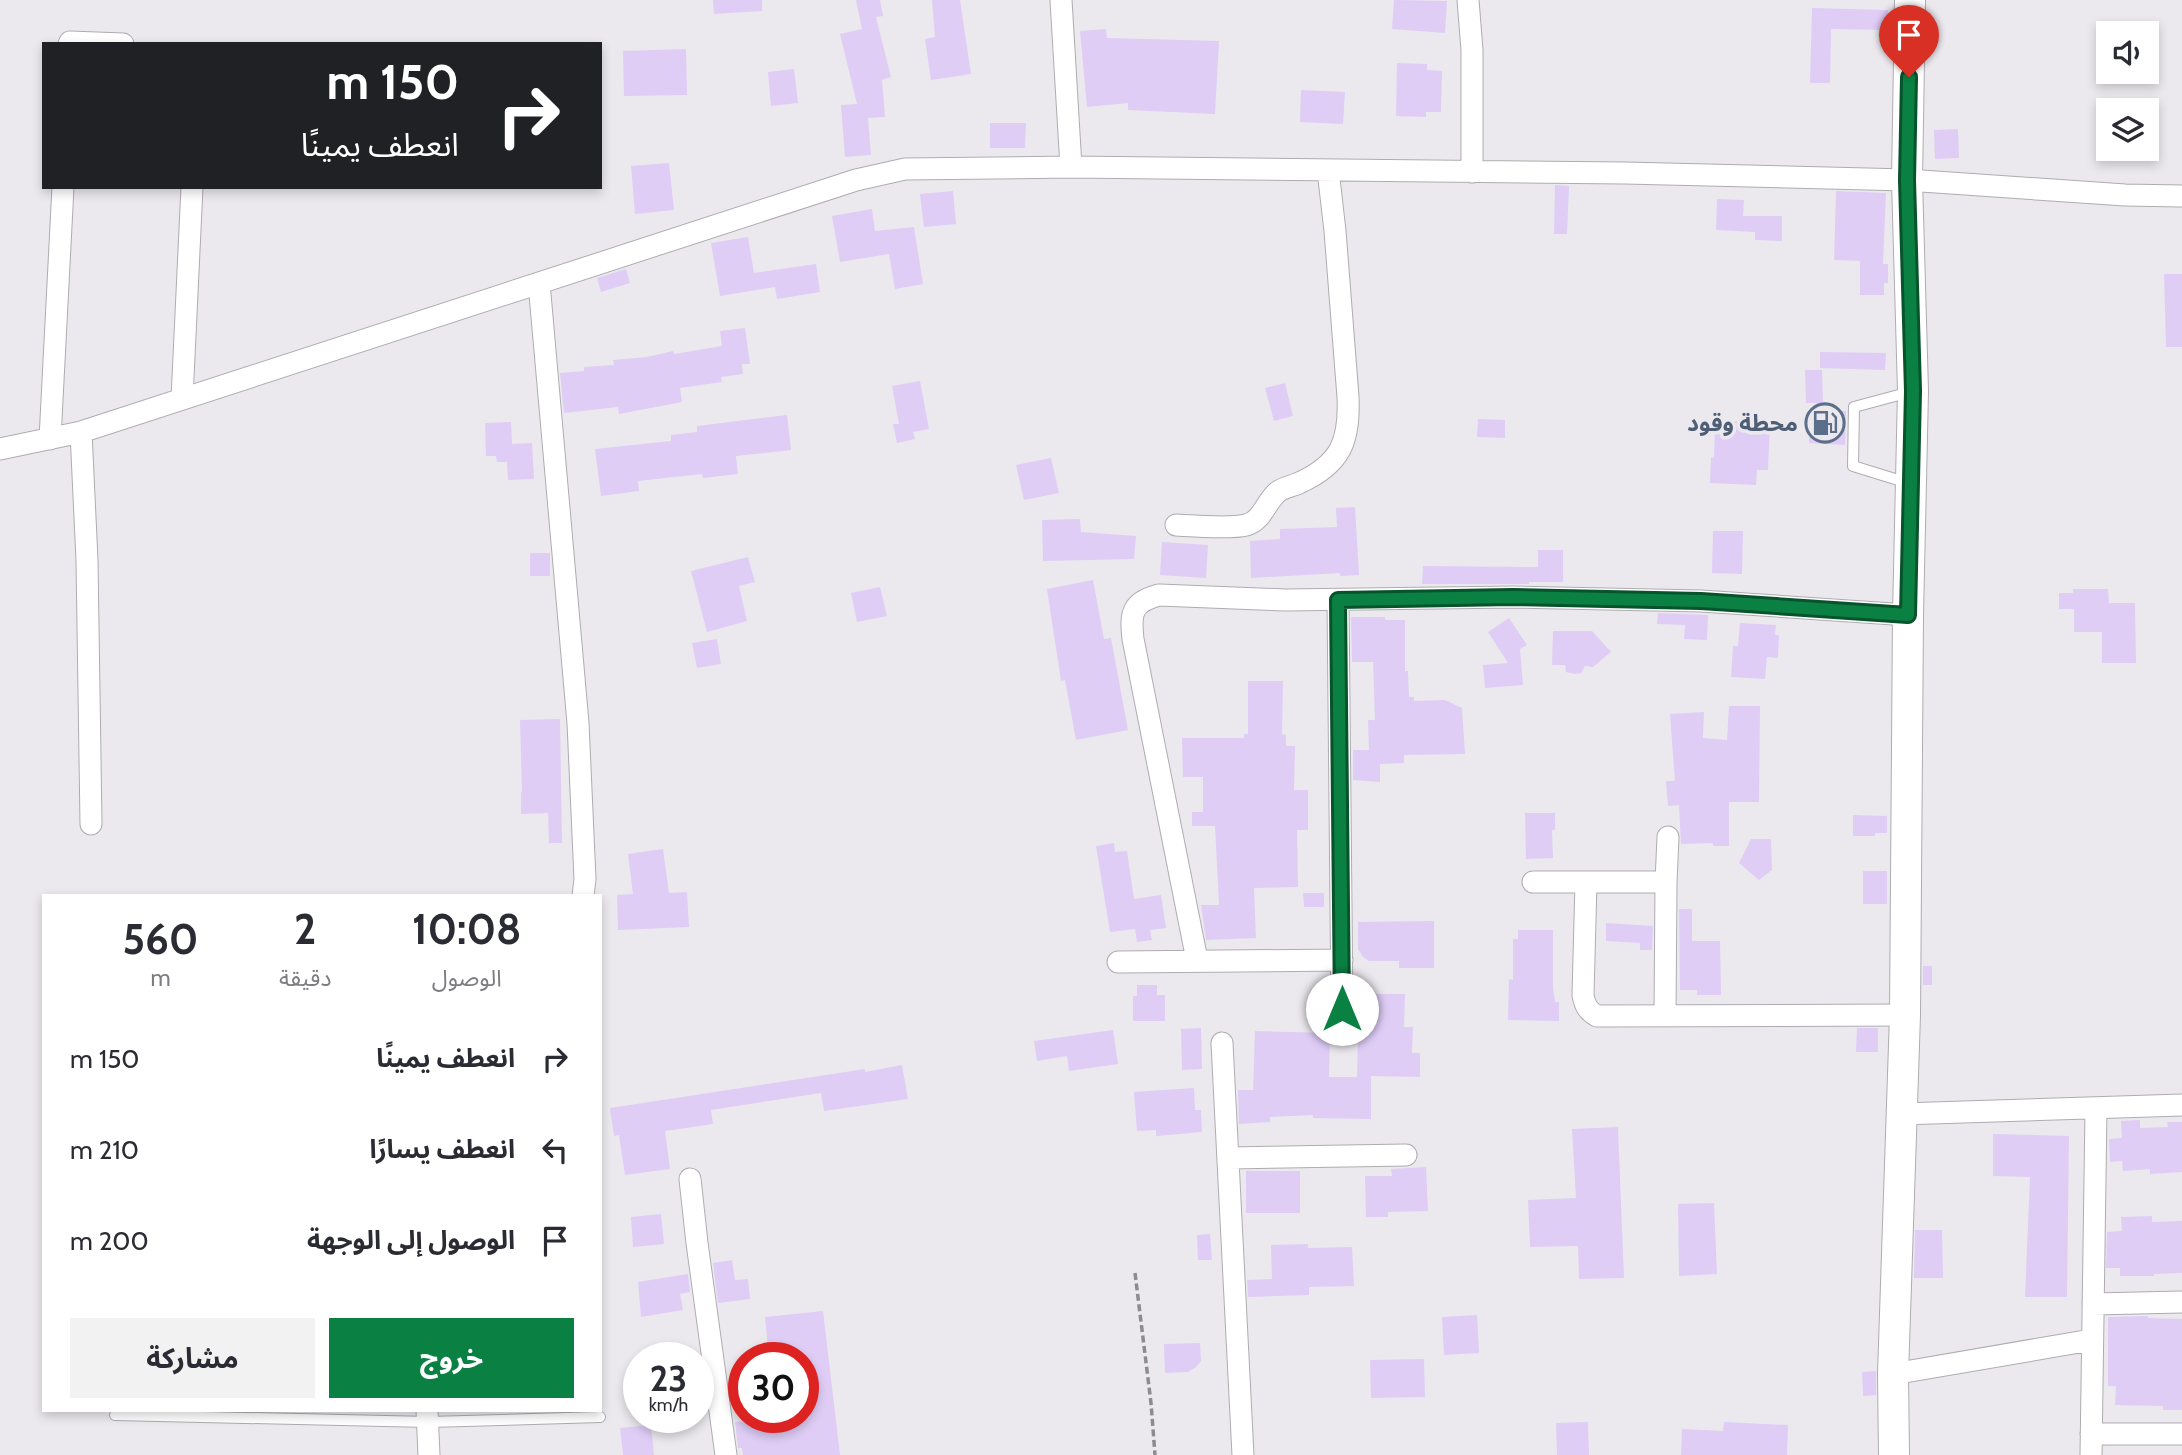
<!DOCTYPE html>
<html lang="ar">
<head>
<meta charset="utf-8">
<style>
  body { margin:0; font-family:Cabin,"Noto Sans Arabic",sans-serif; background:#f2f2f3; color:#2b2b33; direction:rtl; height:100vh; display:flex; flex-direction:column; font-size:26px; white-space:nowrap }
  * { box-sizing:border-box; margin:0 }
  p { font-size:23px; color:#7c7c81 }
  .icon { flex:none; width:38px; height:38px; fill:none; stroke:currentColor; stroke-width:2; stroke-linecap:round; stroke-linejoin:round }
  .map { position:relative; flex:1; overflow:hidden; direction:ltr }
  .drawer { position:absolute; left:42px; top:894px; width:560px; height:518px; display:flex; flex-direction:column; background:#fff; border-radius:0px; box-shadow:0 4px 10px #0003; direction:rtl }
  .drawer>* { flex:none }
  .top-card { position:absolute; left:42px; top:42px; width:560px; height:147px; border-radius:0px; box-shadow:0 4px 10px #0003; direction:rtl; background:#202124; color:#fff; overflow:hidden }
  .fabs { position:absolute; left:2096px; top:21px; display:grid; gap:14px }
  .fabs a { display:grid; place-items:center; width:63px; height:63px; border-radius:0px; background:#fff; box-shadow:0 4px 10px #0003; font-size:35px }
  .speed { position:absolute; left:623px; top:1342px; display:flex; gap:14px; font-size:35px; font-weight:700; text-align:center }
  .speed>* { display:grid; place-content:center; width:91px; height:91px; border-radius:50%; background:#fff; box-shadow:0 4px 10px #0003; line-height:1 }
  .speed small { font-size:18px; font-weight:400 }
  .speed .limit { border:10px solid #d22; background:#fff; color:#111 }
  .pin { position:absolute; display:grid; place-items:center; width:60px; height:60px; color:#fff; margin:-72px -30px; border-radius:50% 50% 50% 0; rotate:-45deg; box-shadow:0 0 7px #0007 }
  .pin .icon { rotate:45deg }
  .me { position:absolute; width:77px; margin:-38px; rotate:0deg; stroke-linejoin:round; filter:drop-shadow(0 0 5px #0008) }
  .turn { display:flex; align-items:center; gap:24px; height:147px; padding:0 28px; font-size:32px }
  .turn .icon { width:91px; height:91px; stroke-width:2.5 }
  .turn b { display:block; font-size:49px; line-height:60px }
  .eta { display:flex; justify-content:space-evenly; align-items:center; height:119px; text-align:center }
  .eta b { font-size:42px; font-weight:700; line-height:49px }
  .primary-button { display:flex; gap:14px; margin-top:auto; padding:14px 28px }
  .primary-button a { flex:1; height:80px; border-radius:0px; background:#0b8043; color:#fff; font-size:28px; font-weight:700; line-height:80px; text-align:center }
  .primary-button a+a { background:#f2f2f3; color:#2b2b33 }
  ul { padding:0; list-style:none }
  li { display:flex; align-items:center; gap:21px; height:91px; padding:0 28px }
  li div { flex:1 }
  li b { display:block; font-size:26px }
  li em { font-style:normal }
  .map>svg:first-child { display:block }
  .building { fill:#dfcdf6 }
  .lines { fill:none; stroke-linecap:round; stroke-linejoin:round }
  .service-casing { stroke:#aeacb1; stroke-width:12 }
  .minor-casing { stroke:#aeacb1; stroke-width:23 }
  .secondary-casing { stroke:#aeacb1; stroke-width:32 }
  .path { stroke:#8c8b8e; stroke-width:3.5; stroke-dasharray:7 3.5; stroke-linecap:butt }
  .service { stroke:#fff; stroke-width:10 }
  .minor { stroke:#fff; stroke-width:21 }
  .secondary { stroke:#fff; stroke-width:30 }
  .route-casing { stroke:#07532c; stroke-width:18 }
  .route { stroke:#0b8043; stroke-width:12 }
  .labels { text-anchor:middle; dominant-baseline:central; stroke-width:7; stroke-linejoin:round; paint-order:stroke }
  .service-label { font-size:23px; font-weight:bold; fill:#4e5e75; stroke:#ebe9ee; text-anchor:end }
</style>
</head>
<body>
<div class="map">
<svg width="2182" height="1455" viewBox="0 0 2182 1455">
  <rect width="100%" height="100%" fill="#ebe9ee"/>
  <path class="building" d="M 713,0 L 762,0 L 762,11 L 714,14 Z
    M 856,0 L 880,0 L 883,16 L 876,17 L 891,77 L 882,80 L 885,117 L 868,118 L 871,155 L 845,157 L 841,105 L 857,104 L 840,34 L 862,29 Z
    M 932,0 L 960,0 L 971,74 L 931,80 L 925,39 L 935,37 Z
    M 1394,0 L 1447,1 L 1445,33 L 1392,29 Z
    M 1812,8 L 1888,10 L 1887,30 L 1831,29 L 1830,83 L 1810,83 Z
    M 1106,29 L 1107,38 L 1219,41 L 1215,114 L 1128,110 L 1128,103 L 1087,107 L 1080,31 Z
    M 686,49 L 687,95 L 624,96 L 623,51 Z
    M 1397,63 L 1427,64 L 1427,70 L 1442,71 L 1441,112 L 1426,112 L 1426,117 L 1396,116 Z
    M 794,69 L 798,103 L 771,106 L 768,72 Z
    M 1301,90 L 1345,92 L 1343,124 L 1300,122 Z
    M 990,123 L 1026,123 L 1025,148 L 990,148 Z
    M 1958,129 L 1959,158 L 1935,159 L 1934,130 Z
    M 669,163 L 674,210 L 635,214 L 631,166 Z
    M 1555,185 L 1569,186 L 1567,234 L 1554,234 Z
    M 953,191 L 956,224 L 924,227 L 920,194 Z
    M 1836,191 L 1886,193 L 1883,264 L 1888,264 L 1888,283 L 1884,283 L 1884,295 L 1860,295 L 1860,261 L 1834,260 Z
    M 1717,199 L 1744,200 L 1743,216 L 1782,216 L 1782,241 L 1755,240 L 1755,232 L 1716,230 Z
    M 872,209 L 875,231 L 914,227 L 923,284 L 895,289 L 889,254 L 840,262 L 832,216 Z
    M 748,237 L 754,273 L 816,264 L 820,292 L 777,299 L 775,287 L 720,296 L 711,243 Z
    M 626,269 L 630,283 L 601,292 L 597,278 Z
    M 2164,274 L 2182,274 L 2182,347 L 2166,347 Z
    M 745,328 L 750,364 L 742,364 L 743,374 L 721,377 L 722,382 L 680,388 L 682,402 L 619,414 L 618,407 L 564,413 L 560,373 L 584,371 L 584,367 L 614,365 L 613,360 L 647,357 L 673,351 L 674,354 L 722,346 L 720,331 Z
    M 1820,352 L 1886,353 L 1885,370 L 1820,368 Z
    M 1805,370 L 1822,370 L 1823,403 L 1806,403 Z
    M 920,381 L 929,429 L 913,432 L 915,439 L 897,443 L 893,424 L 899,424 L 892,386 Z
    M 1285,383 L 1293,416 L 1274,421 L 1265,388 Z
    M 1810,410 L 1846,411 L 1845,445 L 1809,443 Z
    M 787,415 L 791,450 L 736,456 L 738,474 L 703,478 L 702,474 L 638,481 L 639,491 L 601,496 L 595,449 L 671,441 L 671,435 L 697,432 L 697,426 Z
    M 1478,419 L 1505,420 L 1505,438 L 1477,437 Z
    M 1726,421 L 1770,423 L 1768,470 L 1757,470 L 1756,485 L 1710,483 L 1711,457 L 1714,458 L 1715,428 L 1726,429 Z
    M 511,422 L 512,444 L 532,443 L 534,479 L 508,480 L 507,462 L 497,462 L 496,456 L 486,456 L 485,423 Z
    M 1051,458 L 1059,493 L 1024,500 L 1016,465 Z
    M 1355,507 L 1359,575 L 1340,576 L 1340,573 L 1251,578 L 1250,541 L 1280,539 L 1280,529 L 1337,527 L 1336,508 Z
    M 1080,519 L 1081,532 L 1136,536 L 1134,559 L 1043,561 L 1042,520 Z
    M 1713,531 L 1743,531 L 1742,574 L 1712,573 Z
    M 1162,542 L 1208,545 L 1206,578 L 1160,575 Z
    M 1538,550 L 1563,550 L 1563,582 L 1529,582 L 1529,584 L 1422,584 L 1423,566 L 1538,567 Z
    M 530,553 L 550,553 L 550,576 L 530,576 Z
    M 748,557 L 755,582 L 739,586 L 747,621 L 707,632 L 691,571 Z
    M 1093,580 L 1104,639 L 1111,638 L 1128,730 L 1076,740 L 1065,680 L 1061,681 L 1047,589 Z
    M 880,587 L 887,616 L 857,622 L 851,593 Z
    M 2073,589 L 2108,589 L 2109,603 L 2135,603 L 2136,663 L 2102,663 L 2102,632 L 2074,632 L 2074,609 L 2059,609 L 2059,593 L 2073,593 Z
    M 1658,613 L 1708,615 L 1707,640 L 1684,639 L 1685,625 L 1657,624 Z
    M 1351,617 L 1385,617 L 1385,620 L 1405,620 L 1405,671 L 1408,671 L 1409,697 L 1414,697 L 1414,701 L 1445,700 L 1462,708 L 1465,754 L 1404,755 L 1404,763 L 1380,764 L 1380,782 L 1353,780 L 1353,750 L 1369,750 L 1368,720 L 1375,720 L 1373,662 L 1352,662 Z
    M 1509,618 L 1527,645 L 1520,649 L 1523,685 L 1485,688 L 1483,665 L 1508,663 L 1488,632 Z
    M 1740,623 L 1776,625 L 1775,635 L 1779,635 L 1778,658 L 1767,657 L 1765,679 L 1731,677 L 1733,646 L 1738,646 Z
    M 1553,631 L 1592,631 L 1611,652 L 1593,667 L 1585,666 L 1581,673 L 1575,674 L 1566,672 L 1565,665 L 1552,665 Z
    M 717,639 L 721,664 L 697,668 L 692,643 Z
    M 1248,681 L 1283,681 L 1282,734 L 1286,735 L 1286,746 L 1295,746 L 1294,790 L 1308,790 L 1308,830 L 1297,830 L 1298,887 L 1254,888 L 1256,938 L 1206,940 L 1201,905 L 1219,905 L 1215,826 L 1192,826 L 1192,812 L 1203,812 L 1203,777 L 1183,777 L 1182,738 L 1244,738 L 1244,734 L 1248,734 Z
    M 1729,706 L 1760,706 L 1759,802 L 1729,802 L 1729,846 L 1713,846 L 1713,843 L 1681,844 L 1679,805 L 1668,806 L 1666,781 L 1675,781 L 1670,714 L 1704,712 L 1703,738 L 1727,740 Z
    M 560,719 L 562,843 L 549,843 L 548,813 L 521,814 L 521,792 L 522,792 L 520,720 Z
    M 1525,813 L 1555,813 L 1555,830 L 1552,830 L 1553,858 L 1526,859 Z
    M 1853,815 L 1887,816 L 1887,833 L 1875,833 L 1875,836 L 1853,836 Z
    M 1751,839 L 1771,839 L 1772,870 L 1759,880 L 1739,863 Z
    M 1114,843 L 1115,852 L 1127,851 L 1134,899 L 1161,895 L 1166,928 L 1150,930 L 1152,940 L 1137,942 L 1135,929 L 1110,932 L 1096,846 Z
    M 663,849 L 669,893 L 687,892 L 689,927 L 618,930 L 617,895 L 633,894 L 628,854 Z
    M 1863,871 L 1887,871 L 1887,904 L 1863,904 Z
    M 1303,893 L 1324,893 L 1324,907 L 1304,907 Z
    M 1679,909 L 1692,909 L 1692,941 L 1720,941 L 1721,995 L 1697,995 L 1697,990 L 1680,990 Z
    M 1434,921 L 1434,968 L 1399,968 L 1399,961 L 1369,961 L 1363,957 L 1358,949 L 1358,922 Z
    M 1606,923 L 1653,926 L 1652,950 L 1640,950 L 1640,943 L 1606,941 Z
    M 1518,930 L 1553,930 L 1553,988 L 1555,1002 L 1559,1002 L 1559,1021 L 1508,1020 L 1509,979 L 1513,980 L 1513,939 L 1518,939 Z
    M 1923,966 L 1932,966 L 1932,985 L 1923,985 Z
    M 1137,985 L 1157,985 L 1157,995 L 1165,995 L 1165,1021 L 1133,1021 L 1133,996 L 1137,996 Z
    M 1359,994 L 1405,994 L 1404,1027 L 1413,1027 L 1412,1053 L 1420,1053 L 1420,1077 L 1371,1076 L 1371,1119 L 1313,1118 L 1313,1115 L 1270,1117 L 1270,1122 L 1239,1124 L 1238,1090 L 1253,1090 L 1255,1031 L 1330,1033 L 1329,1077 L 1357,1077 Z
    M 1201,1028 L 1202,1069 L 1182,1070 L 1181,1029 Z
    M 1857,1028 L 1878,1028 L 1878,1052 L 1856,1052 Z
    M 1113,1030 L 1118,1064 L 1069,1071 L 1067,1056 L 1037,1061 L 1034,1041 Z
    M 902,1065 L 908,1099 L 824,1111 L 821,1093 L 711,1110 L 713,1124 L 665,1131 L 670,1169 L 625,1175 L 619,1135 L 614,1136 L 610,1108 L 865,1069 L 865,1072 Z
    M 1194,1088 L 1195,1110 L 1201,1110 L 1202,1132 L 1156,1136 L 1156,1130 L 1137,1131 L 1134,1092 Z
    M 2140,1120 L 2140,1128 L 2168,1127 L 2167,1122 L 2182,1122 L 2182,1172 L 2150,1174 L 2150,1169 L 2123,1171 L 2122,1161 L 2110,1162 L 2109,1139 L 2122,1138 L 2121,1121 Z
    M 1618,1127 L 1624,1278 L 1579,1279 L 1578,1246 L 1530,1247 L 1528,1200 L 1576,1198 L 1572,1129 Z
    M 1993,1134 L 2069,1136 L 2067,1297 L 2025,1297 L 2030,1177 L 1993,1176 Z
    M 1426,1167 L 1428,1211 L 1388,1212 L 1388,1217 L 1366,1217 L 1365,1176 L 1392,1176 L 1391,1169 Z
    M 1246,1171 L 1300,1171 L 1300,1213 L 1246,1213 Z
    M 1714,1203 L 1717,1274 L 1679,1276 L 1678,1204 Z
    M 661,1214 L 664,1244 L 633,1247 L 631,1217 Z
    M 2152,1216 L 2152,1222 L 2182,1221 L 2182,1273 L 2154,1274 L 2154,1276 L 2120,1276 L 2120,1268 L 2106,1268 L 2107,1232 L 2122,1231 L 2121,1217 Z
    M 1915,1230 L 1942,1230 L 1943,1278 L 1914,1278 Z
    M 1210,1234 L 1212,1260 L 1198,1260 L 1197,1235 Z
    M 1308,1244 L 1308,1248 L 1352,1247 L 1354,1286 L 1309,1287 L 1309,1295 L 1248,1297 L 1247,1280 L 1272,1279 L 1271,1245 Z
    M 732,1260 L 735,1280 L 748,1279 L 750,1299 L 718,1303 L 713,1263 Z
    M 688,1274 L 690,1292 L 680,1294 L 683,1310 L 641,1317 L 638,1282 Z
    M 823,1311 L 840,1455 L 743,1455 L 742,1448 L 738,1448 L 735,1422 L 776,1418 L 803,1418 L 803,1358 L 769,1358 L 765,1317 Z
    M 1477,1315 L 1479,1353 L 1444,1355 L 1442,1317 Z
    M 2148,1316 L 2148,1318 L 2182,1319 L 2182,1410 L 2163,1410 L 2163,1406 L 2115,1405 L 2116,1386 L 2108,1386 L 2108,1317 Z
    M 1200,1343 L 1201,1361 L 1196,1367 L 1188,1372 L 1165,1373 L 1164,1344 Z
    M 1424,1359 L 1425,1397 L 1371,1398 L 1370,1360 Z
    M 1876,1371 L 1876,1395 L 1863,1396 L 1862,1372 Z
    M 1588,1422 L 1589,1455 L 1557,1455 L 1556,1423 Z
    M 1724,1422 L 1788,1425 L 1787,1455 L 1681,1455 L 1682,1429 L 1723,1431 Z
    M 651,1425 L 654,1455 L 623,1455 L 620,1428 Z"/>
  <g class="lines">
    <g class="service-casing">
      <path id="service" d="M 1908,483 L 1853,466 L 1854,407 L 1910,392
        M 115,1415 L 429,1422 L 600,1417"/>
    </g>
    <g class="minor-casing">
      <path id="minor" d="M 1061,0 L 1071,167
        M 1468,0 L 1472,50 L 1472,172
        M 69,44 L 70,42 L 123,44
        M 539,283 L 578,723 L 585,879 L 583,896
        M 182,399 L 192,187
        M 81,432 L 87,560 L 91,824
        M 50,439 L 63,187
        M 0,449 L 81,432 L 856,180 L 905,169 L 1071,167 L 1625,173 L 1907,180 L 2125,195 L 2182,196
        M 1176,525 C 1194,526 1230,529 1246,525 C 1263,521 1266,500 1279,491 C 1285,487 1293,486 1299,483 C 1341,464 1350,441 1348,397 L 1335,231 L 1328,170
        M 1338,600 L 1342,1009
        M 1533,882 L 1586,882
        M 1666,882 L 1586,882 L 1583,995 C 1585,1006 1588,1011 1597,1016 L 1905,1015
        M 1197,960 L 1133,639 C 1130,613 1132,602 1159,595 L 1286,600 L 1513,597 L 1701,601 L 1908,615
        M 1118,962 L 1342,960
        M 1665,1016 L 1666,882 L 1668,837
        M 1222,1043 L 1243,1455
        M 1901,1114 L 2182,1105
        M 1229,1158 L 1406,1155
        M 690,1179 L 697,1243 L 726,1455
        M 2093,1304 L 2182,1302
        M 1893,1374 L 2091,1340
        M 427,1410 L 429,1455
        M 2091,1434 L 2182,1434
        M 2091,1455 C 2092,1339 2094,1224 2096,1109"/>
    </g>
    <g class="secondary-casing">
      <path id="secondary" d="M 1894,1455 L 1893,1374 L 1905,1015 L 1908,615 L 1913,391 L 1907,180 L 1910,0"/>
    </g>
    <path class="path" d="M 1135,1273 L 1151,1403 L 1155,1455"/>
    <use href="#service" class="service"/>
    <use href="#minor" class="minor"/>
    <use href="#secondary" class="secondary"/>
  </g>
  <g class="lines">
    <g class="route-casing">
      <path id="route" d="M 1342,1009 L 1338,600 L 1513,597 L 1701,601 L 1908,615 L 1913,391 L 1907,180 L 1909,77"/>
    </g>
    <use href="#route" class="route"/>
  </g>
  <defs>
    <g id="fuel-ring" transform="scale(2.0125)"><circle r="9.5" fill="#ebe9ee" stroke="#5c6f8a" stroke-width="1.5"/><path d="M-5.5-6h7V0h2V4h1.3V-2.5L3-4.5l.8-.8L6-3V5H2.5V1h-1V6h-7ZM-4.2-4.7v3.2H.2V-4.7Z" fill="#5c6f8a"/></g>
  </defs>
  <g fill-rule="evenodd">
    <use href="#fuel-ring" x="1825" y="423"/>
  </g>
  <g class="labels">
    <g class="service-label">
      <text x="1798" y="423">محطة وقود</text>
    </g>
  </g>
</svg>
<div class="fabs">
<a><svg class="icon" aria-label="sound" viewBox="0 0 24 24"><path d="M4 9h4l5-4v14l-5-4H4zM17 9q2 3 0 6"/></svg></a>
<a><svg class="icon" aria-label="layers" viewBox="0 0 24 24"><path d="M12 4l9 5-9 5-9-5zM3 14l9 5 9-5"/></svg></a>
</div>
<div class="speed"><div>23<small>km/h</small></div><div class="limit">30</div></div>
<div class="pin" style="left:1909px;top:77px;background:#d93025"><svg class="icon" aria-label="arrive" viewBox="0 0 24 24"><path d="M6 21V4h12l-3 4 3 4H6"/></svg></div>
<svg class="me" style="left:1342px;top:1009px" viewBox="-20 -20 40 40"><circle r="19" fill="#fff"/><path d="M0-13L10 11 0 6-10 11z" fill="#0b8043"/></svg>
<div class="top-card">
<div class="turn"><svg class="icon" aria-label="right" viewBox="0 0 24 24"><path d="M7 20v-9h11M14 6l5 5-5 5"/></svg><div><b>150 m</b>انعطف يمينًا</div></div>
</div>
<section class="drawer">
<div class="eta">
<div><b>10:08</b><p>الوصول</p></div>
<div><b>2</b><p>دقيقة</p></div>
<div><b>560</b><p>m</p></div>
</div>
<ul>
<li><svg class="icon" aria-label="right" viewBox="0 0 24 24"><path d="M7 20v-9h11M14 6l5 5-5 5"/></svg><div><b>انعطف يمينًا</b></div><em>150 m</em></li>
<li><svg class="icon" aria-label="left" viewBox="0 0 24 24"><path d="M17 20v-9H6M10 6l-5 5 5 5"/></svg><div><b>انعطف يسارًا</b></div><em>210 m</em></li>
<li><svg class="icon" aria-label="arrive" viewBox="0 0 24 24"><path d="M6 21V4h12l-3 4 3 4H6"/></svg><div><b>الوصول إلى الوجهة</b></div><em>200 m</em></li>
</ul>
<div class="primary-button"><a>خروج</a><a>مشاركة</a></div>
</section>
</div>
</body>
</html>
